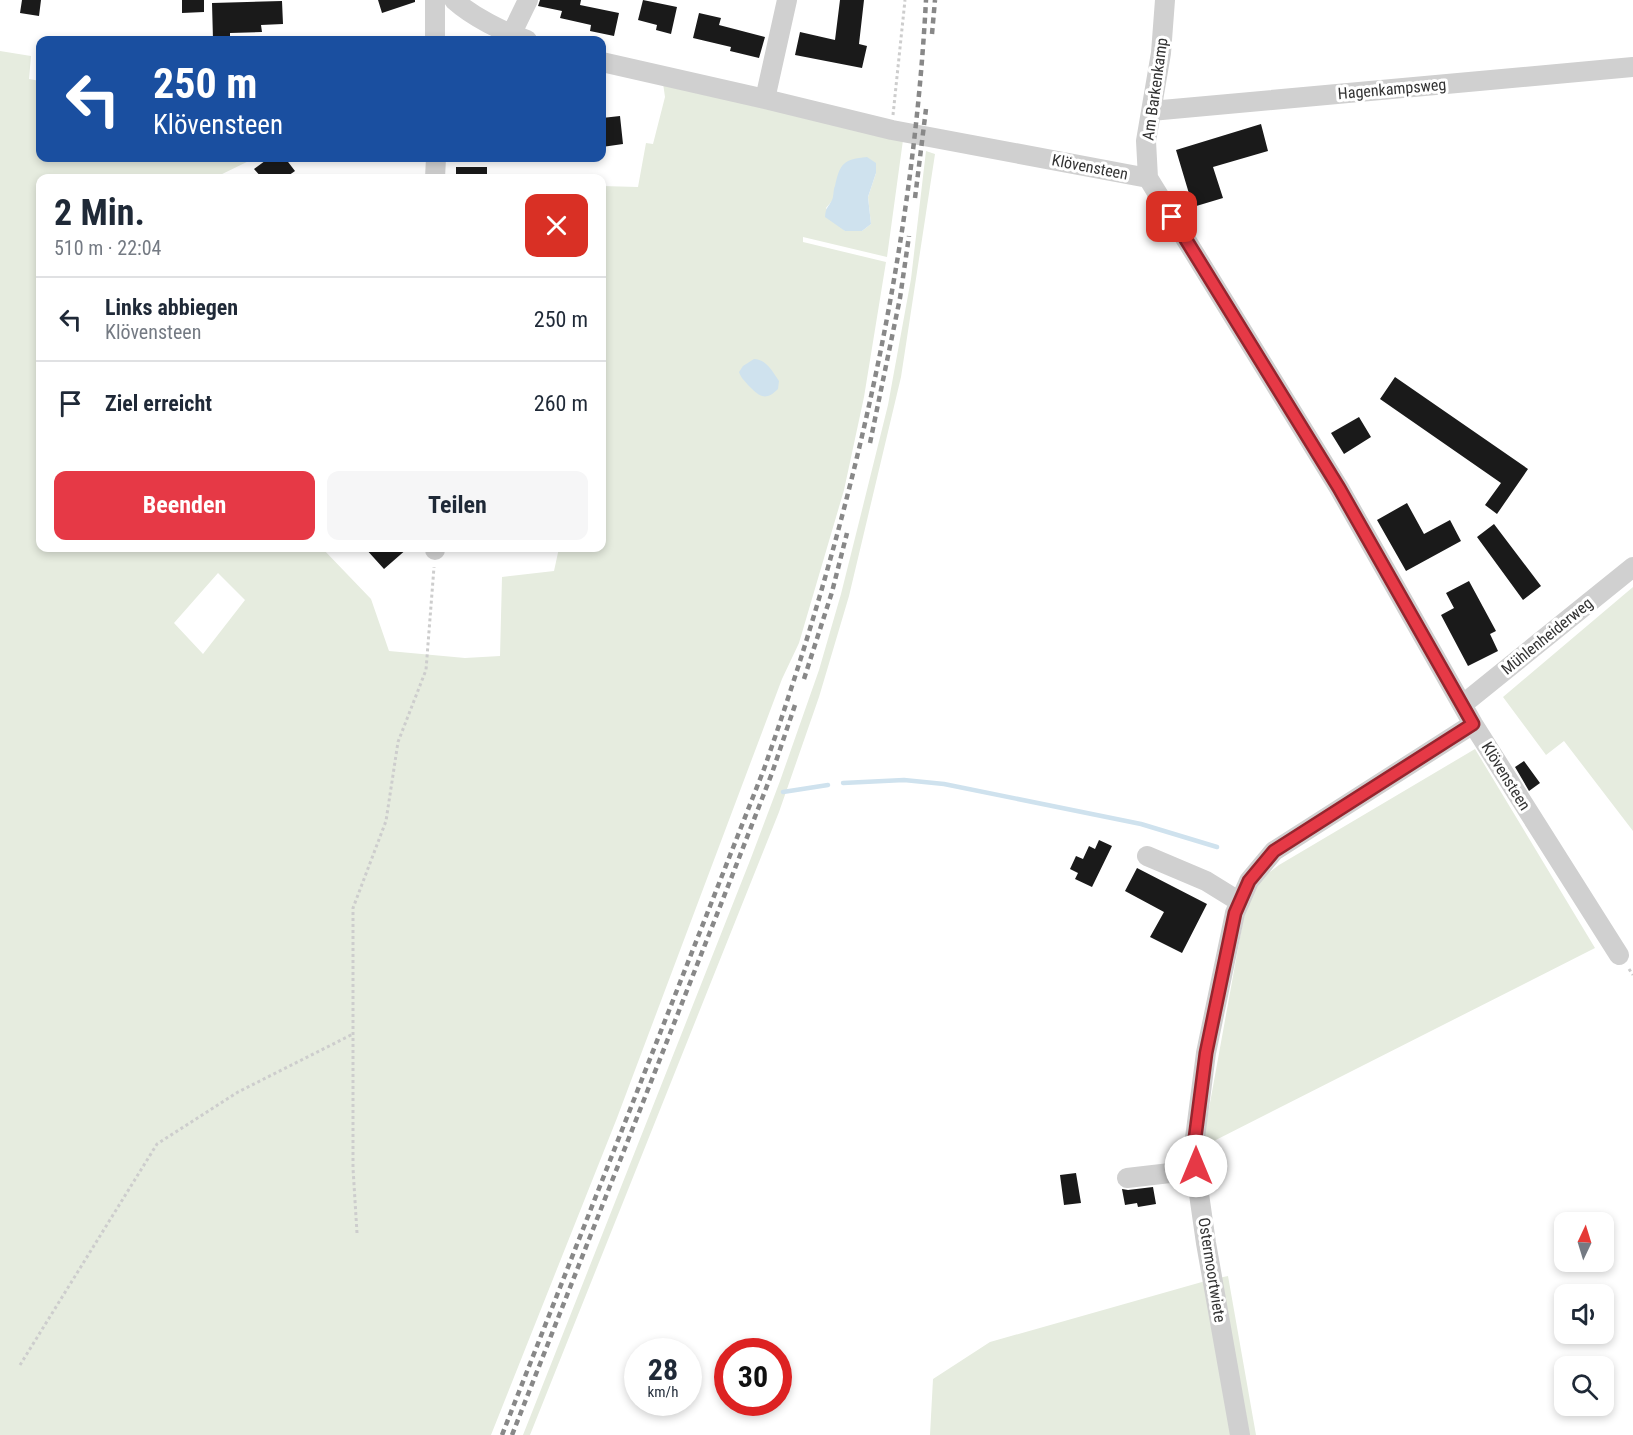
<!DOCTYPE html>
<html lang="de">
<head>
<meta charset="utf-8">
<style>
  body { margin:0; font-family:"Roboto Condensed",sans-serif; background:#f6f6f7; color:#1f2937; height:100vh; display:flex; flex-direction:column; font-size:22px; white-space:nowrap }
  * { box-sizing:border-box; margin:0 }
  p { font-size:20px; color:#747a83 }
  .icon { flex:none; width:33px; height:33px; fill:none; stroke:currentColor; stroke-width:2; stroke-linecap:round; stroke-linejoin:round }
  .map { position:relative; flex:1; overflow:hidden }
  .side { position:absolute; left:36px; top:174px; width:570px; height:378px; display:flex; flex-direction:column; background:#fff; border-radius:12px; box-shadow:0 3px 9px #0003 }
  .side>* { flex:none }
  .banner { position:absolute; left:36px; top:36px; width:570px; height:126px; border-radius:12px; box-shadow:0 3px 9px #0003; background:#1a4fa0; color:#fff; overflow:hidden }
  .needle { width:39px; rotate:4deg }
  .controls { position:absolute; left:1554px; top:1212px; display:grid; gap:12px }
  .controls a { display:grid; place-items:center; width:60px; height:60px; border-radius:12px; background:#fff; box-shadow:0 3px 9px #0003; font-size:30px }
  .speed { position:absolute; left:624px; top:1338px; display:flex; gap:12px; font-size:30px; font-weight:700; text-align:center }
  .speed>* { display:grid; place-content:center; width:78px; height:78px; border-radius:50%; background:#fff; box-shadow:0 3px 9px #0003; line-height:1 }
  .speed small { font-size:15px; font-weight:400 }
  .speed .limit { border:9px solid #d22; background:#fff; color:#111 }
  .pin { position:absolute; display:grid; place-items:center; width:51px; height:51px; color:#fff; margin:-26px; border-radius:12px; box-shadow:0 3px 9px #0006 }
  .me { position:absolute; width:66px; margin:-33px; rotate:0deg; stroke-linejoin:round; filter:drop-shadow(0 0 4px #0008) }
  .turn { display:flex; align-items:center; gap:21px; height:126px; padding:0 18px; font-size:27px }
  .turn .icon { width:78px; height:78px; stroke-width:2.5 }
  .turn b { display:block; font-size:42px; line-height:51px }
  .round { display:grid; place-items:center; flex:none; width:63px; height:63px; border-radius:12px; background:#f6f6f7 }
  .summary { display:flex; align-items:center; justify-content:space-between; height:102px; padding:0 18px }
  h1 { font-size:36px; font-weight:700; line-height:45px }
  .action { display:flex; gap:12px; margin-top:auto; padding:12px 18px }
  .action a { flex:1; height:69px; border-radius:12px; background:#e63946; color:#fff; font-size:24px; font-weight:700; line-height:69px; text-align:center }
  .action a+a { background:#f6f6f7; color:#1f2937 }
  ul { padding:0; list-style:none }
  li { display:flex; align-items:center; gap:18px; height:84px; padding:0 18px; border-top:2px solid #e0e1e3 }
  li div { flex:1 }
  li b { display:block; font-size:22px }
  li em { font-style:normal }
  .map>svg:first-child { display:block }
  .green { fill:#e6ecdf; fill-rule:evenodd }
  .water { fill:#cfe2ee }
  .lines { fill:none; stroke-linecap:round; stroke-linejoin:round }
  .stream { stroke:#cfe2ee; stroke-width:4.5 }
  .building { fill:#1a1a1a }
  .path { stroke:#cdcdcd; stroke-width:3; stroke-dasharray:3 3; stroke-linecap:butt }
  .minor { stroke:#d0d0d0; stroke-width:20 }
  .rail { stroke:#888; stroke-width:4.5; stroke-dasharray:6 4.5; stroke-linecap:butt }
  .route-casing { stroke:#96252e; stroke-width:15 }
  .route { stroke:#e63946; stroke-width:10 }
  .labels { text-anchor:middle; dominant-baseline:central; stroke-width:6; stroke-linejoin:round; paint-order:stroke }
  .street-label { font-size:16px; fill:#333; stroke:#fff }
</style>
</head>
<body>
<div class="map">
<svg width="1633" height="1435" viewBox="0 0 1633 1435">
  <rect width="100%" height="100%" fill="#fff"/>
  <path class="green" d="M 0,51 L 31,56 L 29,79 L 40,81 L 40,158 L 255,158 L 214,178 L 40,178 L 40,548 L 322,548 L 371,599 L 389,651 L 465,658 L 500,656 L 502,577 L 554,571 L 559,548 L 602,548 L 602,186 L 638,187 L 646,143 L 653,144 L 665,97 L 663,83 L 903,140 L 887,257 L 803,237 L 803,242 L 886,262 L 864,397 L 844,490 L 799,643 L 782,679 L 617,1118 L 491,1435 L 0,1435 ZM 876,173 L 868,197 L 871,224 L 862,231 L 845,231 L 826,208 L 832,201 ZM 218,573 L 245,600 L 203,654 L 174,623 Z
    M 926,151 L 935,154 L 901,377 L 849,596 L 819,697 L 779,812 L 530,1435 L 523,1435 L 751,858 L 780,781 L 819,670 L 841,594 L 861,514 L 888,405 L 911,279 Z
    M 1633,587 L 1633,831 L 1564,741 L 1546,755 L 1503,697 Z
    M 1475,749 L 1595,948 L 1202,1147 L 1247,899 L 1260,879 L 1279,865 Z
    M 1228,1276 L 1256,1435 L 930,1435 L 933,1379 L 990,1342 L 1209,1280 Z"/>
  <path class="water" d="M 867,157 L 876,163 L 876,173 L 868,197 L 871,224 L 862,231 L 845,231 L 825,217 C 826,206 828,208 832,200 C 834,196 833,190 835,186 C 840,163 844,159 867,157 Z
    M 754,359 C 766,359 772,371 779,381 L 778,389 C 765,402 759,396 748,385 C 744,380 741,378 739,372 L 743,366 Z"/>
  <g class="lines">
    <path class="stream" d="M 843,783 L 904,780 L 944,784 L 1141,824 L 1217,847
      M 783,792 L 828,785"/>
  </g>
  <path class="building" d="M 22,0 L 41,0 L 39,16 L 20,13 Z
    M 182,0 L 204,0 L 204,12 L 182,13 Z
    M 378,0 L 415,0 L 415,2 L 382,13 Z
    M 540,0 L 581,0 L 580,5 L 619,13 L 614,36 L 590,31 L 591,25 L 560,18 L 562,11 L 538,6 Z
    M 643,0 L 677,7 L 671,34 L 656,30 L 657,25 L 638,20 Z
    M 840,0 L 864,0 L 859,44 L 867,46 L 862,68 L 795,55 L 800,32 L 835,40 Z
    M 282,1 L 283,24 L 261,25 L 262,32 L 230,33 L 230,40 L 213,40 L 212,3 Z
    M 699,13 L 721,18 L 719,25 L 765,37 L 759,58 L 730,51 L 731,47 L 693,38 Z
    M 620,116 L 623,144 L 602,147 L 602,118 Z
    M 1261,124 L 1268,151 L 1213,167 L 1223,198 L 1193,207 L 1176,150 Z
    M 269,158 L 285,158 L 295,171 L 285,178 L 262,178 L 254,169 Z
    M 456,167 L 487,167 L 487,178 L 456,178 Z
    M 1395,377 L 1528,469 L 1497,514 L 1485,505 L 1501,483 L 1380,399 Z
    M 1359,417 L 1371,437 L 1344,454 L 1331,433 Z
    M 1407,503 L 1424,534 L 1450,520 L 1461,541 L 1406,571 L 1377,520 Z
    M 1494,524 L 1541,586 L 1523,600 L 1477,537 Z
    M 365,548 L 408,548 L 384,569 Z
    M 1469,581 L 1496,631 L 1490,634 L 1498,651 L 1468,666 L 1441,615 L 1454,608 L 1446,593 Z
    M 1524,761 L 1540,783 L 1529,791 L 1515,767 Z
    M 1099,840 L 1112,846 L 1092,887 L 1075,879 L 1078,873 L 1070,869 L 1076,856 L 1083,859 L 1089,846 L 1095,849 Z
    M 1137,868 L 1207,904 L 1182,953 L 1150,937 L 1164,912 L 1125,891 Z
    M 1076,1173 L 1081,1203 L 1064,1205 L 1060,1175 Z
    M 1153,1187 L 1156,1204 L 1138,1207 L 1137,1203 L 1125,1205 L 1122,1189 L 1128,1190 Z"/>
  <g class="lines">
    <path class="path" d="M 893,115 L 905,0
      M 1629,969 L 1633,975
      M 357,1233 L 353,1168 L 353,908 L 386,821 L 398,742 L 426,670 L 434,567
      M 20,1365 L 157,1144 L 238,1092 L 353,1034"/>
    <path class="minor" d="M 435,0 L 435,40
      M 454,0 C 473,17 503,32 527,40
      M 511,35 L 528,0
      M 602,62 L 765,99 L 892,130 L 1148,178 L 1339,488 L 1473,724 L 1619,955
      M 765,99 L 787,0
      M 1151,111 L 1633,67
      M 435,178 L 436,158
      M 1148,178 L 1146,141 L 1161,53 L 1165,0
      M 435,550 L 435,548
      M 1462,705 L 1633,567
      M 1147,856 L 1206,881 L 1240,902
      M 1127,1178 L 1196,1170
      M 1240,1435 L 1206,1243 L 1195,1166 L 1195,1138 L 1206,1053 L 1235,913 L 1249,881 L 1274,851 L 1473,724"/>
    <path class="rail" d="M 932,34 L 935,0
      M 915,198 L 926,109
      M 870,443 L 900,298 L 909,236
      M 804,679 L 832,592 L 847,533
      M 502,1435 L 764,769 C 851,521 912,263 926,0
      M 512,1435 L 732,876 L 772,773 L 796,702"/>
  </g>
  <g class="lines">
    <g class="route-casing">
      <path id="route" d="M 1172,217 L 1339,488 L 1473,724 L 1274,851 L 1249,881 L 1235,913 L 1206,1053 L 1195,1138 L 1196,1166"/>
    </g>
    <use href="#route" class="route"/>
  </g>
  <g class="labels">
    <g class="street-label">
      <text transform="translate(1155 89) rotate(-82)">Am Barkenkamp</text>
      <text transform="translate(1392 89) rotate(-5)">Hagenkampsweg</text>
      <text transform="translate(1090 167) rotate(11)">Klövensteen</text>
      <text transform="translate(1547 636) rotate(-39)">Mühlenheiderweg</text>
      <text transform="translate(1506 776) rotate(58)">Klövensteen</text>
      <text transform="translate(1212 1270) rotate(81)">Ostermoortwiete</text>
    </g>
  </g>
</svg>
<div class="controls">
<a><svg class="needle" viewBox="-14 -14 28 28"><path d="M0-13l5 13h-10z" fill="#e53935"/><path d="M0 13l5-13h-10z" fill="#747a83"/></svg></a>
<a><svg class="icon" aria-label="sound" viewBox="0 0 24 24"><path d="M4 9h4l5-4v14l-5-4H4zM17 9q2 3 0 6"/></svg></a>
<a><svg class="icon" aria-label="search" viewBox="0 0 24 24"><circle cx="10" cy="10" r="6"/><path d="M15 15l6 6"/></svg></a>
</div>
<div class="speed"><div>28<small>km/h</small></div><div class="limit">30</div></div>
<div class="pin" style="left:1172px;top:217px;background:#d93025"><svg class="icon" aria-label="arrive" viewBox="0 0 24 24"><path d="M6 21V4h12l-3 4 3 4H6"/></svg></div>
<svg class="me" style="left:1196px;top:1166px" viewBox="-20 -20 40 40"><circle r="19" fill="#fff"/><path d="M0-13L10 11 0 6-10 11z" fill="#e63946"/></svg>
<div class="banner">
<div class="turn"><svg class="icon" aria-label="left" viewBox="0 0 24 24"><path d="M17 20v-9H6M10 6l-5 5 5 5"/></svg><div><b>250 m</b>Klövensteen</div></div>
</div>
<section class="side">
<div class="summary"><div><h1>2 Min.</h1><p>510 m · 22:04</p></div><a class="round" style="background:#d93025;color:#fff"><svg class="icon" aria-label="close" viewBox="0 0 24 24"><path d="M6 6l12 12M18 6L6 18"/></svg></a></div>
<ul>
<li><svg class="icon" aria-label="left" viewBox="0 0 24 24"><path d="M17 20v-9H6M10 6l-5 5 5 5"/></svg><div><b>Links abbiegen</b><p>Klövensteen</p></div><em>250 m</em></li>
<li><svg class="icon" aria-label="arrive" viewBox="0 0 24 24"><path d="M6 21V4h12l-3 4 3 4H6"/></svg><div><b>Ziel erreicht</b></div><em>260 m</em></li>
</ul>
<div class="action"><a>Beenden</a><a>Teilen</a></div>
</section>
</div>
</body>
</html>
